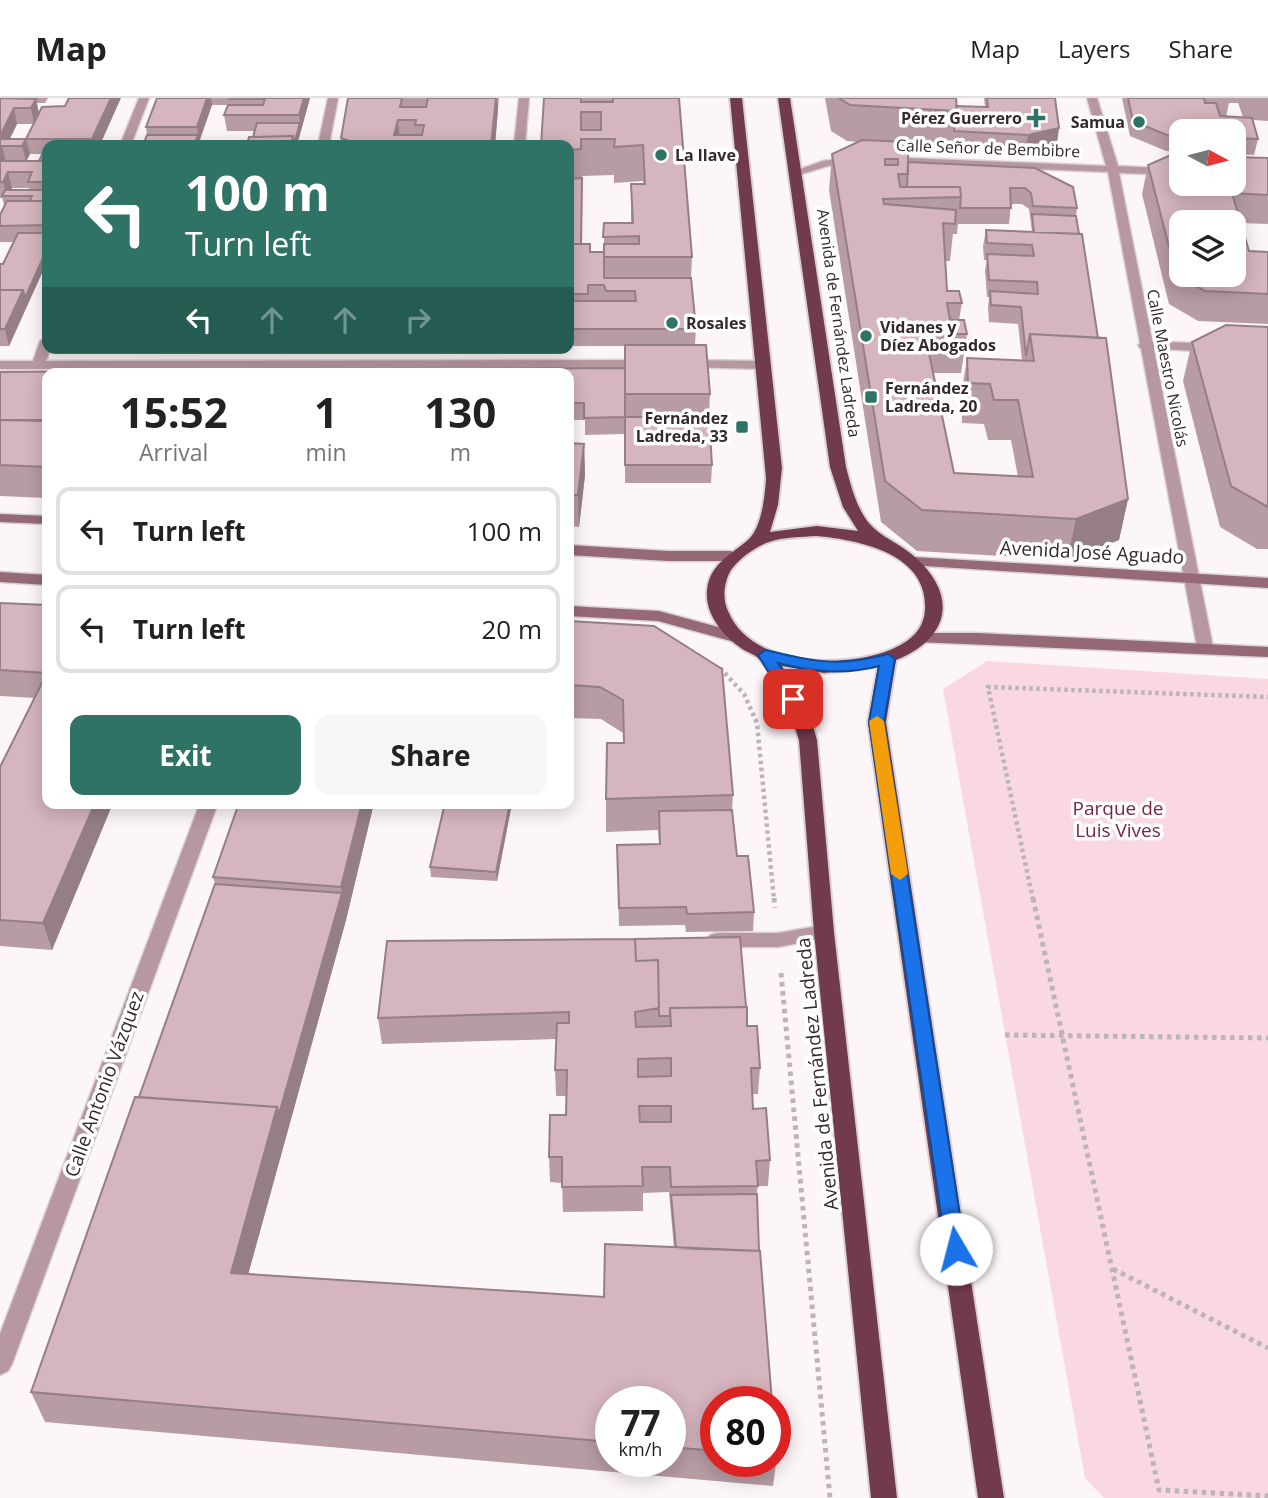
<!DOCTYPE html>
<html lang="en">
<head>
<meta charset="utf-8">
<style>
  body { margin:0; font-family:"Open Sans",sans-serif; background:#f6f6f6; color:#222; height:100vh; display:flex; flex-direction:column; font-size:26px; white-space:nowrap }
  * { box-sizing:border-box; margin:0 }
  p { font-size:23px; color:#767676 }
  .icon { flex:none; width:38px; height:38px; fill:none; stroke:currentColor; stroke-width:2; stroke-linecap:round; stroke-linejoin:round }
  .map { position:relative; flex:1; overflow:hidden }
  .details { position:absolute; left:42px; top:270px; width:532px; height:441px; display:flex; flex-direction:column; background:#fff; border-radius:14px; box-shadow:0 4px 18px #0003 }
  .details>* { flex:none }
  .top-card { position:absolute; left:42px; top:42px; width:532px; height:214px; border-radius:14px; box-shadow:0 4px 18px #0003; background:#2f7366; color:#fff; overflow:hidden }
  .needle { width:46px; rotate:97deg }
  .controls { position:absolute; left:1169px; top:21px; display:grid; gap:14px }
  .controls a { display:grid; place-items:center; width:77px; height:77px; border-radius:14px; background:#fff; box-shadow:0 4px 18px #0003; font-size:35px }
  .speed { position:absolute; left:595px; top:1288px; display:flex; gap:14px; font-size:35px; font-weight:700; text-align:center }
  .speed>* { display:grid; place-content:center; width:91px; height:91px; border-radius:50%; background:#fff; box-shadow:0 4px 18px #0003; line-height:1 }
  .speed small { font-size:18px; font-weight:400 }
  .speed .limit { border:10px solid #d22; background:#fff; color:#111 }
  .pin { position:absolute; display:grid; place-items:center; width:60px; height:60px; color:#fff; margin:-30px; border-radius:14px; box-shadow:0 4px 10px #0006 }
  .me { position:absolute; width:77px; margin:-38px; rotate:352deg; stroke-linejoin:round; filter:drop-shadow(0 0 5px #0008) }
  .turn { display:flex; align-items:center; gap:24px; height:147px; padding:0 28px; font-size:32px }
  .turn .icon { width:91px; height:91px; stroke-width:2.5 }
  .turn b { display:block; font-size:49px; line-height:60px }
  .lanes { display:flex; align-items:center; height:66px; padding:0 28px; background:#0003; justify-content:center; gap:35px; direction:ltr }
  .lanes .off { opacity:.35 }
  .eta { display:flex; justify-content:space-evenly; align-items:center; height:119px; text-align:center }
  .eta b { font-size:42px; font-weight:700; line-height:49px }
  .action { display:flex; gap:14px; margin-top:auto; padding:14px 28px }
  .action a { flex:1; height:80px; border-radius:14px; background:#2f7366; color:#fff; font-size:28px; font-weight:700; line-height:80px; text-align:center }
  .action a+a { background:#f6f6f6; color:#222 }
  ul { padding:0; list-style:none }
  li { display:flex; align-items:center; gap:21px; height:88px; margin:0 14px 10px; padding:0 14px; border:4px solid #e0e0e0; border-radius:14px }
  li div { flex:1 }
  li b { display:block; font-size:26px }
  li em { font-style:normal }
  header { display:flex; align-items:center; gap:42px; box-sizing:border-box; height:98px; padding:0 35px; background:#fff; border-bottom:2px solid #e0e0e0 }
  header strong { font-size:33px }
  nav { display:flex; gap:38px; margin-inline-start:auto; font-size:24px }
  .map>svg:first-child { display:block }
  .green { fill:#fad8e1 }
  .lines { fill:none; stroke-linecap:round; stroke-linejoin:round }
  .service-casing { stroke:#d9d1d3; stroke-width:3 }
  .pedestrian-casing { stroke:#d9d1d3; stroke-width:3 }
  .minor-casing { stroke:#d9d1d3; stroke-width:3 }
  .secondary-casing { stroke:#d9d1d3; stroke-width:3 }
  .trunk-casing { stroke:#d9d1d3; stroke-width:4 }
  .path-far1 { stroke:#bdb4b7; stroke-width:4.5; stroke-dasharray:3.5 3.5; stroke-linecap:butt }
  .path { stroke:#bdb4b7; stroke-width:5; stroke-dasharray:4.5 4.5; stroke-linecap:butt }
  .service { fill:#b797a0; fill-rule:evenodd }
  .pedestrian { fill:#b797a0; fill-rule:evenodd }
  .minor { fill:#b797a0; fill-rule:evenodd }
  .secondary { fill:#966977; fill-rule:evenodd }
  .trunk { fill:#723a4d; fill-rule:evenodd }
  .wall { fill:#b79ca3; fill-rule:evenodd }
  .shaded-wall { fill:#957f85 }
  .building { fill:#d5b5be; stroke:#957f85; stroke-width:2; fill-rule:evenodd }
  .route { fill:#1a73e8; stroke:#114b97; stroke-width:2 }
  .slow { fill:#f59e0b }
  .poi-dot { fill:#2f7366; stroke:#fff; stroke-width:2.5 }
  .labels { text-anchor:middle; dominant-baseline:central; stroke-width:7; stroke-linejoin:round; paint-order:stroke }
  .far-poi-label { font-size:16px; font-weight:bold; fill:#35292d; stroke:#fff; text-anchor:start }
  .far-street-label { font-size:16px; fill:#35292d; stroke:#fff }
  .street-label { font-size:19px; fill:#35292d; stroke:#fff }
  .park-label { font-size:19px; fill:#782547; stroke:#fff }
</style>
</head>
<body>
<header>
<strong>Map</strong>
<nav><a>Map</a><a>Layers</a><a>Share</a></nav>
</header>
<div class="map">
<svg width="1268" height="1400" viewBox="0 0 1268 1400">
  <rect width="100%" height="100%" fill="#fdf6f8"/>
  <path class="green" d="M 987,563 L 1268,581 L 1268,1400 L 1104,1400 L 1085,1380 L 943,591 Z"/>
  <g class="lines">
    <g class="service-casing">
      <path id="service" d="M 824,827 L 831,829 L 833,834 L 831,839 L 778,849 L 717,849 L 710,847 L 708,842 L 710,837 L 717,835 L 778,835 Z"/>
    </g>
    <g class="pedestrian-casing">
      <path id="pedestrian" d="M 1145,243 L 1216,246 L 1223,250 L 1216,254 L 1140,250 L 1138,247 Z"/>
    </g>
    <g class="minor-casing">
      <path id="minor" d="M 139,0 L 149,0 L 131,47 L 120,47 Z
        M 328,0 L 338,0 L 329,47 L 318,47 Z
        M 519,0 L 529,0 L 525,47 L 514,47 Z
        M 1087,0 L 1097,0 L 1118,68 L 1181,71 L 1181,77 L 1119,75 L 1213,549 L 1205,554 L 1197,549 L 1108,74 L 884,65 L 878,62 L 884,59 L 1106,68 Z
        M 853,59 L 857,60 L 857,64 L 828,68 L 795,78 L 789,75 L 823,63 Z
        M 47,239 L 47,250 L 51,250 L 46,263 L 647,262 L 654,266 L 647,270 L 0,271 L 0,263 L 33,263 L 40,243 Z
        M 686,262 L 763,263 L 770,267 L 763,271 L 681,269 L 681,263 Z
        M 200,705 L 218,705 L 12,1266 L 8,1273 L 0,1277 L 0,1236 Z"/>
    </g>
    <g class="secondary-casing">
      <path id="secondary" d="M 0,416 L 47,418 L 47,426 L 0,424 Z
        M 569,447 L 668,453 L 731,453 L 739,458 L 731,463 L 668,463 L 569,457 Z
        M 914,459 L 1268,480 L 1268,490 L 909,467 L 906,464 L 909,461 Z
        M 0,474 L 47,477 L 47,487 L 0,484 Z
        M 569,508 L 659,513 L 744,536 L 746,540 L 738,545 L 658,523 L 569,518 Z
        M 923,535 L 978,535 L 1268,549 L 1268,559 L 917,544 L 915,540 L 917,536 Z"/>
    </g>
    <g class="trunk-casing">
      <path id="trunk" d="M 730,0 L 742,0 L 782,370 L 778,407 L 770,434 L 817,428 L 858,433 L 843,409 L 830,369 L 778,0 L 790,0 L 846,369 C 851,388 856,408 868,424 C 881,440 900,445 915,459 C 959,498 949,541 896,562 L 886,624 L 1004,1400 L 978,1400 L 868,624 L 878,568 L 824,575 L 782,568 L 809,614 L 817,642 L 834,834 L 897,1400 L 871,1400 L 814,834 L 799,642 C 793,621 775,576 759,561 C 755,556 746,554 741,550 C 723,538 705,516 707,493 C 709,466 731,457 749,441 C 762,428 765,398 766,380 ZM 817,438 C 858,442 928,455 925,511 C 924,533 909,544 890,552 C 842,571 751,569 728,513 C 722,500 724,484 731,472 C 740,460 755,449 769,444 C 784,439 801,439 817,438 Z"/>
    </g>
    <path class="path-far1" d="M 720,570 L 744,596 L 757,625 L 774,802
      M 1033,802 L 988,589 L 1268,599"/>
    <path class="path" d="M 774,800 L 775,810
      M 1033,800 L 1159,1392 L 1268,1398
      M 781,875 L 830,1400
      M 1005,937 L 1268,940
      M 1113,1171 L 1268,1250"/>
    <use href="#service" class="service"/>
    <use href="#pedestrian" class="pedestrian"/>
    <use href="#minor" class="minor"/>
    <use href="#secondary" class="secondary"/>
    <use href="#trunk" class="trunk"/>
  </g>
  <path class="wall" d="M 0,0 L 48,0 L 45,5 L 37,5 L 39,15 L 65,8 L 100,47 L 47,47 L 47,164 L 9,248 L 0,248 L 0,166 L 3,166 L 14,144 L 0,144 L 0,128 L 5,107 L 4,107 L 2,100 L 0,100 ZM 17,26 L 34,26 L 26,41 L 30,56 L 42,56 L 39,63 L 26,63 L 30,56 L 26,41 L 10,41 ZM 12,90 L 29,90 L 29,92 L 12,92 Z
    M 157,0 L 310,0 L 297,47 L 247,47 L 253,39 L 254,33 L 227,33 L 224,17 L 228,7 L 212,7 L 198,47 L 143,47 L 147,37 L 146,29 Z
    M 348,0 L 499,0 L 495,47 L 342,47 L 341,40 Z
    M 544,0 L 679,0 L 692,159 L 691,181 L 696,231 L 695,247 L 710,296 L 709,319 L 712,367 L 711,385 L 625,385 L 625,336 L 585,337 L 585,322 L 569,322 L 569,275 L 625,270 L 625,248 L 569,248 L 569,47 ZM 614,77 L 614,85 L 643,83 L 643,86 L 631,86 L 631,125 L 604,125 L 604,154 L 590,154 L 582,146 L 582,78 Z
    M 825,0 L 956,0 L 956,8 L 985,9 L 984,0 L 1055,0 L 1057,46 L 1025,53 L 908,46 L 908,64 L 1035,70 L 1077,110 L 1076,118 L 1128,401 L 1119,442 L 1067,462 L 917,453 L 881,424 L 829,92 L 832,56 L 858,44 L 847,43 L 831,33 ZM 1011,106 L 1022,106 L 1029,111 L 1032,134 L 986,132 L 983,148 L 984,162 L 987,162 L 985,172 L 987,199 L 989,199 L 988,210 L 989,224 L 1018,226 L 1022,262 L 967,260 L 961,299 L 962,325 L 984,326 L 988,342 L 1011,342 L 1018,379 L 954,375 L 933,275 L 961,275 L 967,236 L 959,222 L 962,205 L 947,193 L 946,163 L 950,163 L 953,136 L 957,136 L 958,126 L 1009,126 Z
    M 1122,0 L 1268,0 L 1268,23 L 1252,22 L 1258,41 L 1254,57 L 1234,56 L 1234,33 L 1181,33 L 1181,54 L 1166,53 L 1130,38 ZM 1229,5 L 1238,5 L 1243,19 L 1226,19 Z
    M 1268,60 L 1268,126 L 1240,125 L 1249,153 L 1268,154 L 1268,226 L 1198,223 L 1169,206 L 1142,96 L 1148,67 Z
    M 1268,229 L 1268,451 L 1257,451 L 1220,429 L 1183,283 L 1192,244 Z
    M 103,273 L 103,275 L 47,275 L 47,400 L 0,398 L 0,274 Z
    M 569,345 L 584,346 L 585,377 L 579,429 L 569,428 Z
    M 0,505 L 47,507 L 47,705 L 113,705 L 52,852 L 0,848 L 0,669 L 35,600 L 0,598 Z
    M 569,523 L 733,697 L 732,712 L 737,758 L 754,814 L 753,833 L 686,834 L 685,827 L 619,828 L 617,747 L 659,746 L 658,732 L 606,734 L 606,701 L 624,645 L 623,635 L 601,621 L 569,620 Z
    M 374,705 L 346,822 L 248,1176 L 604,1199 L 674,1150 L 669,1094 L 643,1095 L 643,1113 L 563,1114 L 562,1085 L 550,1084 L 549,1059 L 566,1017 L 567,998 L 556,998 L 555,972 L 556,941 L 382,946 L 378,920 L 387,843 L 747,928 L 760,970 L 758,996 L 752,996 L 753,1011 L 770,1062 L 768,1088 L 758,1088 L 716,1304 L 716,1363 L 775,1363 L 775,1341 L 777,1359 L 773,1388 L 45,1324 L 31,1294 L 139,999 L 215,786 L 213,779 ZM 611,1304 L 670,1304 L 670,1363 L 611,1363 Z
    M 512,705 L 497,783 L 431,779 L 430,769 Z"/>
  <path class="shaded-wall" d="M 111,0 L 121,0 L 100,47 L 94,47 L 92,41 Z
    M 207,0 L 211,0 L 212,7 L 198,47 L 194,47 L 198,37 L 197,29 Z
    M 304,0 L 310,0 L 297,47 L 294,47 L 300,25 L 299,17 Z
    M 496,0 L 497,0 L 498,11 L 495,47 L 491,47 Z
    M 36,1 L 39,16 L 34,26 L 31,10 Z
    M 14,10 L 17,26 L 6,48 L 2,48 L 6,64 L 0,75 L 0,38 Z
    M 398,22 L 400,44 L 394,37 Z
    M 1059,30 L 1057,46 L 1025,53 L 1028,37 Z
    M 26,41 L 30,56 L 26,64 L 22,48 Z
    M 8,74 L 12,90 L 8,98 L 7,98 L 3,84 Z
    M 47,151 L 47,164 L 27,208 L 25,200 Z
    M 23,192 L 27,208 L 9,248 L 5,231 Z
    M 584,346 L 585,377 L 579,429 L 578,397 Z
    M 1128,401 L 1119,442 L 1067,462 L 1076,421 Z
    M 95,705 L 113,705 L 52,852 L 43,825 Z
    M 362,705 L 374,705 L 346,822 L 240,1206 L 231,1175 L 277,1009 L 342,795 L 341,789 Z
    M 510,705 L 512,705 L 497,783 L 496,774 Z"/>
  <path class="building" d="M 0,0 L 36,1 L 31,10 L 14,10 L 0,38 Z
    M 69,0 L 111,0 L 92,41 L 26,41 L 42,9 L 65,8 Z
    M 157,0 L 207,0 L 197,29 L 146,29 Z
    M 231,0 L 304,0 L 299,17 L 224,17 L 228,7 L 263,7 L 265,1 L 230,1 Z
    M 348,0 L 402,0 L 400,9 L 426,9 L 428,0 L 496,0 L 491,47 L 405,47 L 405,46 L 394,46 L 394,47 L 359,47 L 341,40 ZM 398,22 L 416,22 L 415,27 L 424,27 L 422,37 L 394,37 Z
    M 544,0 L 581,0 L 581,4 L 613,4 L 613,0 L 679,0 L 692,159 L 604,159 L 604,146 L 639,146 L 639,138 L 603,139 L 604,125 L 633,125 L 631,86 L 645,86 L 643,47 L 614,49 L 615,41 L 581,41 L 581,51 L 569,52 L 569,47 L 541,47 ZM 581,14 L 601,14 L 601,32 L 581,32 Z
    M 839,0 L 956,0 L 957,13 L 850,7 Z
    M 987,0 L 1055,0 L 1059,30 L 1028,37 L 954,33 L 956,8 L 988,9 Z
    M 1128,0 L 1204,0 L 1205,5 L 1216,5 L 1220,18 L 1252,20 L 1258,41 L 1234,40 L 1234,33 L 1181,33 L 1181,38 L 1169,38 L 1133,23 Z
    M 257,25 L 300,25 L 294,46 L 293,38 L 253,39 Z
    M 147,37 L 198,37 L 194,47 L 143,47 Z
    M 293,38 L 291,47 L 247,47 L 249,39 Z
    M 0,41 L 26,41 L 22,48 L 2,48 L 0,52 Z
    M 862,42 L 908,44 L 908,76 L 898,76 L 900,89 L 960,89 L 961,99 L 883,101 L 884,106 L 956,112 L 955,126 L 943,125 L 947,193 L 959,193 L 962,205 L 947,205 L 950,222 L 964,222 L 967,236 L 925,236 L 954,375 L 1033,379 L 1018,302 L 994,302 L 990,286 L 968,285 L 967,260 L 1034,263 L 1030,236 L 1106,240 L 1128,401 L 1076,421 L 922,412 L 885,383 L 832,56 ZM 885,61 L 898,61 L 898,67 L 885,67 Z
    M 46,48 L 47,48 L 47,63 L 39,63 Z
    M 1173,56 L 1181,57 L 1181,86 L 1234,86 L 1234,59 L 1268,60 L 1268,97 L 1232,95 L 1249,153 L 1268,154 L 1268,196 L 1205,193 L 1176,176 L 1148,67 ZM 1181,124 L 1234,124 L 1234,177 L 1181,177 Z
    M 0,63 L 47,63 L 47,84 L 28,84 L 32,74 L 8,74 L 3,84 L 0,84 Z
    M 908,64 L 1035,70 L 1073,89 L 1077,110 L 1033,108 L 1031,95 L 1025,90 L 1010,90 L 1011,110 L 960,110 L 961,99 L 960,89 L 907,89 Z
    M 582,80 L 581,146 L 569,146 L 569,81 Z
    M 5,92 L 47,92 L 47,103 L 30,103 L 32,98 L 2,98 Z
    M 7,103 L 47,103 L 47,127 L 0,128 L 0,117 Z
    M 1032,116 L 1076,118 L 1079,136 L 1034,134 Z
    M 986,132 L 1082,136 L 1098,240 L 1030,236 L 1026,258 L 1021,209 L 991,207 L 990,193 L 1038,196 L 1037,184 L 989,182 L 987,156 L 1034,158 L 1032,147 L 987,145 Z
    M 18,135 L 47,135 L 47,151 L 25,200 L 23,192 L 0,192 L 0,166 L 3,166 Z
    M 569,146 L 590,146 L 590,154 L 604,154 L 604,180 L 691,180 L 696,231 L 569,231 ZM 588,187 L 604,187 L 606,193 L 635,193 L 636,203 L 571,203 L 571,196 L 588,196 Z
    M 0,192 L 23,192 L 5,231 L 0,231 Z
    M 1226,227 L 1268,229 L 1268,409 L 1231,388 L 1192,244 Z
    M 625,247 L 706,247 L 710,296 L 625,296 Z
    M 625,270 L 625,319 L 709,319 L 712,367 L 625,367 L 625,319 L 584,320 L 584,305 L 569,305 L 569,275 L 158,275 L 159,273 Z
    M 103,273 L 102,275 L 47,275 L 47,322 L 0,322 L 0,274 Z
    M 0,322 L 47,323 L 47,369 L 0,367 Z
    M 569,345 L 584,346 L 578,397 L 569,397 Z
    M 0,505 L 47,507 L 47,705 L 95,705 L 43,825 L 0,822 L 0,669 L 47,575 L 0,572 Z
    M 569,523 L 654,528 L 722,571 L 733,697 L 606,701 L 607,645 L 624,645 L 623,602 L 600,589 L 569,587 Z
    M 239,705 L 362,705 L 341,789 L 213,779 Z
    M 445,705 L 510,705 L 496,774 L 430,769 Z
    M 732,712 L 737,758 L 748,758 L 754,814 L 687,816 L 686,809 L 619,810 L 617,747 L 660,746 L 659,713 Z
    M 215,786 L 342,795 L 279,1016 L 277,1009 L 139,999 Z
    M 740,839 L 746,909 L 670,910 L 670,918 L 659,918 L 658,862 L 636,863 L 635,841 Z
    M 635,841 L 636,863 L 658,862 L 659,910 L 635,914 L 636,929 L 671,928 L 670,910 L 747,909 L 747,928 L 757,928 L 760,970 L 751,970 L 753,1011 L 766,1010 L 770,1062 L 756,1063 L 758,1088 L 671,1089 L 670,1069 L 642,1069 L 643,1088 L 562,1089 L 562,1059 L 549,1059 L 550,1017 L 566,1017 L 567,972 L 555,972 L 557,925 L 569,925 L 569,914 L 378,920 L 387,843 ZM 671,960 L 671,978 L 638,979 L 638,961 ZM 639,1008 L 671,1008 L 671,1024 L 640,1024 Z
    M 135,999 L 277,1009 L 231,1175 L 604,1199 L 605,1146 L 760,1153 L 772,1304 L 716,1304 L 716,1353 L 670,1349 L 670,1304 L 611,1304 L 611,1344 L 31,1294 Z
    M 757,1096 L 759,1153 L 676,1150 L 671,1097 Z"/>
  <path class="route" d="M 766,552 C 813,564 840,569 888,556 L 895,561 L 884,624 L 965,1151 L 963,1157 L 956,1160 L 948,1157 L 946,1151 L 869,624 L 879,568 C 847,577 810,574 778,565 L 800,601 L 793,606 L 787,604 L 758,557 Z"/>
  <path class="slow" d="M 877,618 L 884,623 L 908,776 L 900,782 L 891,776 L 869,623 Z"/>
  <g class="poi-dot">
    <path d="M1032.5 9.5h7v7h7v7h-7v7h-7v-7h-7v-7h7z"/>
    <circle cx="1139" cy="24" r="7"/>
    <circle cx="661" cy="57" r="7"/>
    <circle cx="672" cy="225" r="7"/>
    <circle cx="866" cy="238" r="7"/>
    <rect x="864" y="292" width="14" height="14" rx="3.5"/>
    <rect x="735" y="322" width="14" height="14" rx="3.5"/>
  </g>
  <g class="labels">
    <g class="far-poi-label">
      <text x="1022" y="20" text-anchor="end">Pérez Guerrero</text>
      <text x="1125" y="24" text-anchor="end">Samua</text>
      <text x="675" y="57">La llave</text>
      <text x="686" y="225">Rosales</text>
      <text x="880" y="229">Vidanes y<tspan x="880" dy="18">Díez Abogados</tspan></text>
      <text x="885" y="290">Fernández<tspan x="885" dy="18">Ladreda, 20</tspan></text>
      <text x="728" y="320" text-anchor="end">Fernández<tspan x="728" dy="18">Ladreda, 33</tspan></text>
    </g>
    <g class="far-street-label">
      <text transform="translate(988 50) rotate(2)">Calle Señor de Bembibre</text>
      <text transform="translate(839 225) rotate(82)">Avenida de Fernández Ladreda</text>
      <text transform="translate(1168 270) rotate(79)">Calle Maestro Nicolás</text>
    </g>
    <g class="street-label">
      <text transform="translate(1092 454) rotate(3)">Avenida José Aguado</text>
      <text transform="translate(817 976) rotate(-96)">Avenida de Fernández Ladreda</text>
      <text transform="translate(104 986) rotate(-70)">Calle Antonio Vázquez</text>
    </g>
    <g class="park-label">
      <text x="1118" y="710">Parque de<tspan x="1118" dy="22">Luis Vives</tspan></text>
    </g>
  </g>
</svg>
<div class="controls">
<a><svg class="needle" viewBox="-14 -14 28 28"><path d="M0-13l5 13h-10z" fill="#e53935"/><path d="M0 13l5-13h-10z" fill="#767676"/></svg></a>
<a><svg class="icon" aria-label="layers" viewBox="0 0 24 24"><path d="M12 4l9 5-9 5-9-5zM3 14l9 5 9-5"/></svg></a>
</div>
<div class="speed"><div>77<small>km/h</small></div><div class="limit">80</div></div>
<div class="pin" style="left:793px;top:601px;background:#d93025"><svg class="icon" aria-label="arrive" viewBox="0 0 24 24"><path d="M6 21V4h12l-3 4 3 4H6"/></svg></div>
<svg class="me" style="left:956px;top:1151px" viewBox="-20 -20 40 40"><circle r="19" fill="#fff"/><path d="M0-13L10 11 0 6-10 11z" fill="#1a73e8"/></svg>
<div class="top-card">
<div class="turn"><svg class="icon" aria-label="left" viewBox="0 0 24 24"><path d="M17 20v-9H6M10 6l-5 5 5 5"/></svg><div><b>100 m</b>Turn left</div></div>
<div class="lanes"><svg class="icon" aria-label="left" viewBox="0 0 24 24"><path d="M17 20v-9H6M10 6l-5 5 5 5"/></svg><svg class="icon off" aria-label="ahead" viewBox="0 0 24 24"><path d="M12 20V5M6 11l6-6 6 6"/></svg><svg class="icon off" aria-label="ahead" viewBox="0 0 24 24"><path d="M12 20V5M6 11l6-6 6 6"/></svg><svg class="icon off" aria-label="right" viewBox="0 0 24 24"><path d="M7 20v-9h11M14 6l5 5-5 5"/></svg></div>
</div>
<section class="details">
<div class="eta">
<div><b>15:52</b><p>Arrival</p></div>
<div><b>1</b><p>min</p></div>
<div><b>130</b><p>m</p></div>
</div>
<ul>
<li><svg class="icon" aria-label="left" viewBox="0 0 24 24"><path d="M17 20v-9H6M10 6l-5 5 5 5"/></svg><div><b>Turn left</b></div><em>100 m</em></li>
<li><svg class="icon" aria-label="left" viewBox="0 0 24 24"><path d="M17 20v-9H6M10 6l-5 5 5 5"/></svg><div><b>Turn left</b></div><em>20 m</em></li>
</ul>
<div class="action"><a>Exit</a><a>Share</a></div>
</section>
</div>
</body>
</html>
